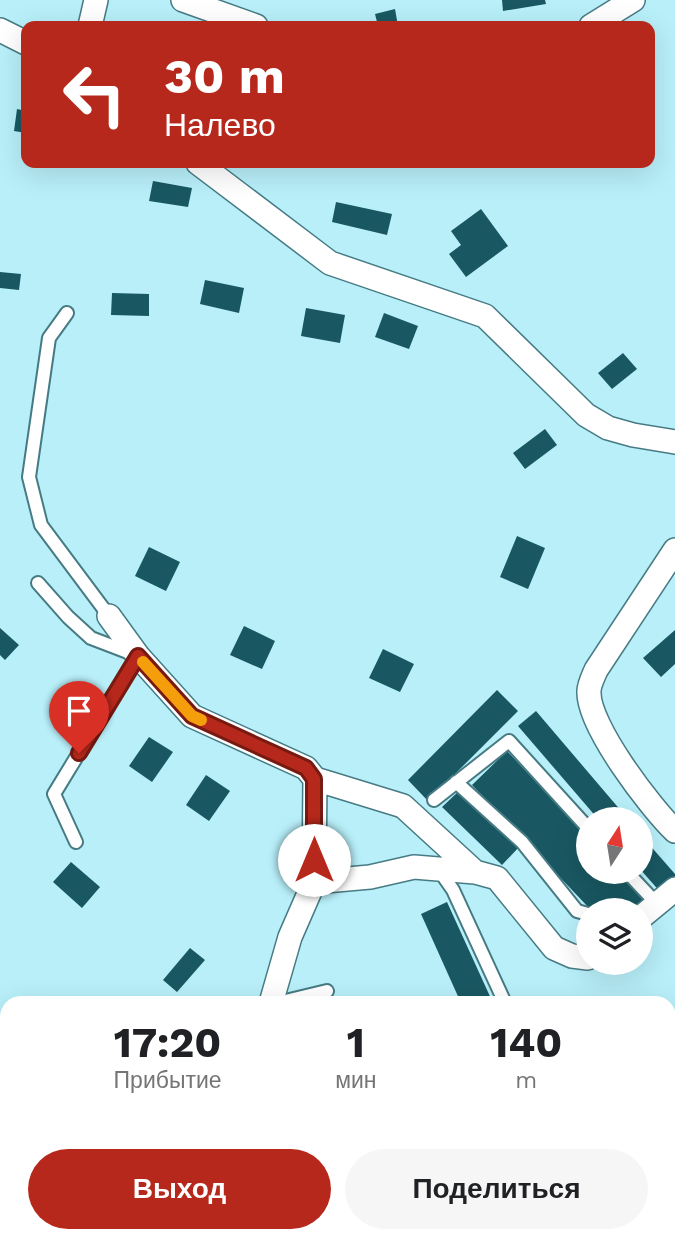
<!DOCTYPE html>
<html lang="ru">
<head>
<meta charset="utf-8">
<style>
  body { margin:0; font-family:"Work Sans",sans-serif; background:#f6f6f6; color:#202124; height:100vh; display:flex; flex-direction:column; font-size:26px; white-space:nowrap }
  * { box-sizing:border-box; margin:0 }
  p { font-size:23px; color:#757577 }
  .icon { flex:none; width:38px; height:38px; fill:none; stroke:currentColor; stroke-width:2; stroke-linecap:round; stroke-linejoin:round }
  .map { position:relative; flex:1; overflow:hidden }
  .panel { position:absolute; left:0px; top:996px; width:676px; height:247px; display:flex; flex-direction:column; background:#fff; border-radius:21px 21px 0 0; box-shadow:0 7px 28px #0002 }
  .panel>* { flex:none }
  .hud { position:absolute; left:21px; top:21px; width:634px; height:147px; border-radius:14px; box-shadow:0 7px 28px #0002; background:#b6281b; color:#fff; overflow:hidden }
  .needle { width:46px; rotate:12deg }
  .fabs { position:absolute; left:576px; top:807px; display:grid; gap:14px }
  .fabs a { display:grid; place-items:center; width:77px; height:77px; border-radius:50%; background:#fff; box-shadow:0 7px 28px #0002; font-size:35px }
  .pin { position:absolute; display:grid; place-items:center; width:60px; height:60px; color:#fff; margin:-72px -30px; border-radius:50% 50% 50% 0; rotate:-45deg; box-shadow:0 0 7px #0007 }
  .pin .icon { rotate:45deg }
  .me { position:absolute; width:77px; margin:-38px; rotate:0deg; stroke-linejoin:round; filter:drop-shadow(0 0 5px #0008) }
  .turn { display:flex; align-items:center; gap:24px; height:147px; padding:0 28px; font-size:32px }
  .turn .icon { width:91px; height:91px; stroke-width:2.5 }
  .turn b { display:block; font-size:49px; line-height:60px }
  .eta { display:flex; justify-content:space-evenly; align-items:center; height:119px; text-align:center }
  .eta b { font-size:42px; font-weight:700; line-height:49px }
  .cta { display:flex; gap:14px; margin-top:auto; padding:14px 28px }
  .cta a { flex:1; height:80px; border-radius:42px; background:#b6281b; color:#fff; font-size:28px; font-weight:700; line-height:80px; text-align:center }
  .cta a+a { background:#f6f6f6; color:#202124 }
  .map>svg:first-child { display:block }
  .building { fill:#195862 }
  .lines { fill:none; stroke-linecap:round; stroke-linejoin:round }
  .lane-casing { stroke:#477b84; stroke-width:16 }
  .street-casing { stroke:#477b84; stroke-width:26 }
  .lane { stroke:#fff; stroke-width:12 }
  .street { stroke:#fff; stroke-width:23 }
  .route-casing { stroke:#761a12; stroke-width:18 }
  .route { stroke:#b6281b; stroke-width:12 }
  .slow { stroke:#f59e0b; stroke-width:12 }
</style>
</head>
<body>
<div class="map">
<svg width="675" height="1241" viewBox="0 0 675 1241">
  <rect width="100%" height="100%" fill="#b8eff9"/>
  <path class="building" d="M 502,0 L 545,0 L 546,4 L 503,11 Z
    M 395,9 L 398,26 L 378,26 L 375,14 Z
    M 17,109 L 26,111 L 26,133 L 14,131 Z
    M 153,181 L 192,188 L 188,207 L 149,201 Z
    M 336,202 L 392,214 L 387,235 L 332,222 Z
    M 481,209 L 508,246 L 466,277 L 449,254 L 461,245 L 451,231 Z
    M 0,272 L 21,274 L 19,290 L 0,288 Z
    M 205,280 L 244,288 L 239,313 L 200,304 Z
    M 112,293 L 149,294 L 149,316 L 111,315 Z
    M 306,308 L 345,315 L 340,343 L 301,336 Z
    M 384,313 L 418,326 L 409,349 L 375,337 Z
    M 623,353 L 637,369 L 612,389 L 598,373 Z
    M 545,429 L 557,445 L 525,469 L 513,453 Z
    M 517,536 L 545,548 L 528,589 L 500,577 Z
    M 149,547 L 180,562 L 166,591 L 135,576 Z
    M 244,626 L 275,641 L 262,669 L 230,655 Z
    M 0,628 L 19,645 L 5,660 L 0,655 Z
    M 675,630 L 675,664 L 661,677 L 643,658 Z
    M 383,649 L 414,664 L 400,692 L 369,678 Z
    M 497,690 L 518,711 L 428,801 L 408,780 Z
    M 536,711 L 628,819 L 598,819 L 518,726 Z
    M 149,737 L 173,752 L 152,782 L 129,766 Z
    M 507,751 L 588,837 L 588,872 L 621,872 L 650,902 L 641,910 L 619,910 L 610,900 L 600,910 L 591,910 L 472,785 Z
    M 206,775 L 230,791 L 209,821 L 186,805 Z
    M 460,790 L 519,847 L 502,865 L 442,807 Z
    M 640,834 L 675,874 L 675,883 L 662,894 L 640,869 Z
    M 71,862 L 100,887 L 82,908 L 53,882 Z
    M 447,902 L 493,1003 L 461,1003 L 421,914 Z
    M 190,948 L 205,960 L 177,992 L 163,980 Z"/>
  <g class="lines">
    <g class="lane-casing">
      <path id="lane" d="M 67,313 L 49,338 L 29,477 L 41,525 L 109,616
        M 38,583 L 68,617 L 91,638 L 138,656 L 54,794 L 76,842
        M 456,782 L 522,842 L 577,911 L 588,914
        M 434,800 L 509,741 L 588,828
        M 439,870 L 453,890 L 505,1003
        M 627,872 L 657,904
        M 277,1003 L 327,991"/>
    </g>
    <g class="street-casing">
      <path id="street" d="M 183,0 L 256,26
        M 90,26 L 96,0
        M 591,26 L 633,0
        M 0,30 L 26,43
        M 198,163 L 330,263 L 485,316 L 586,415 L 608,428 L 633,435 L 675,442
        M 675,550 L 596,670 C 593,677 589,685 589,691 C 587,725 651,808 675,831
        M 109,616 L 138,656 L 192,716 L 306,768 L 315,779 L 314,882 L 290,937 L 271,1003
        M 315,779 L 403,806 L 475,872
        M 314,882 L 370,877 L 414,867 L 475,872 L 497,878 L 554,948 L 572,956 L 588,958
        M 640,918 L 675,889
        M 0,1153 L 7,1157
        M 91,1241 L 96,1236"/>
    </g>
    <use href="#lane" class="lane"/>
    <use href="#street" class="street"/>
  </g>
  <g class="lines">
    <g class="route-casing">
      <path id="route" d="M 79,753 L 138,656 L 192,716 L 306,768 L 314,779 L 314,860"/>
    </g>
    <use href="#route" class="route"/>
    <path class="slow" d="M 143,662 L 192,716 L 201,720"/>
  </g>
</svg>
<div class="fabs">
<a><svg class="needle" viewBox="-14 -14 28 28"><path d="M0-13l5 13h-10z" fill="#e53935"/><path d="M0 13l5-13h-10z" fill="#757577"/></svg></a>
<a><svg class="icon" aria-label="layers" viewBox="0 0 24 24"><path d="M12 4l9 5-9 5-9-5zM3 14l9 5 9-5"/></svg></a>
</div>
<div class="pin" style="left:79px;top:753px;background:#d93025"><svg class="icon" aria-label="arrive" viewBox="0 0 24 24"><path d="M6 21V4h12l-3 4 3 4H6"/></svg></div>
<svg class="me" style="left:314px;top:860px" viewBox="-20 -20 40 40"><circle r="19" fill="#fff"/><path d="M0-13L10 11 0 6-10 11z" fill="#b6281b"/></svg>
<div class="hud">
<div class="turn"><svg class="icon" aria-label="left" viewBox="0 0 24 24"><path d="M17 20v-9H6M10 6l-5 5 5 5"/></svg><div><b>30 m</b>Налево</div></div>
</div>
<section class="panel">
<div class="eta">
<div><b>17:20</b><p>Прибытие</p></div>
<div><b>1</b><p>мин</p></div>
<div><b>140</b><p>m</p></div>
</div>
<div class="cta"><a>Выход</a><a>Поделиться</a></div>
</section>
</div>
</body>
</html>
